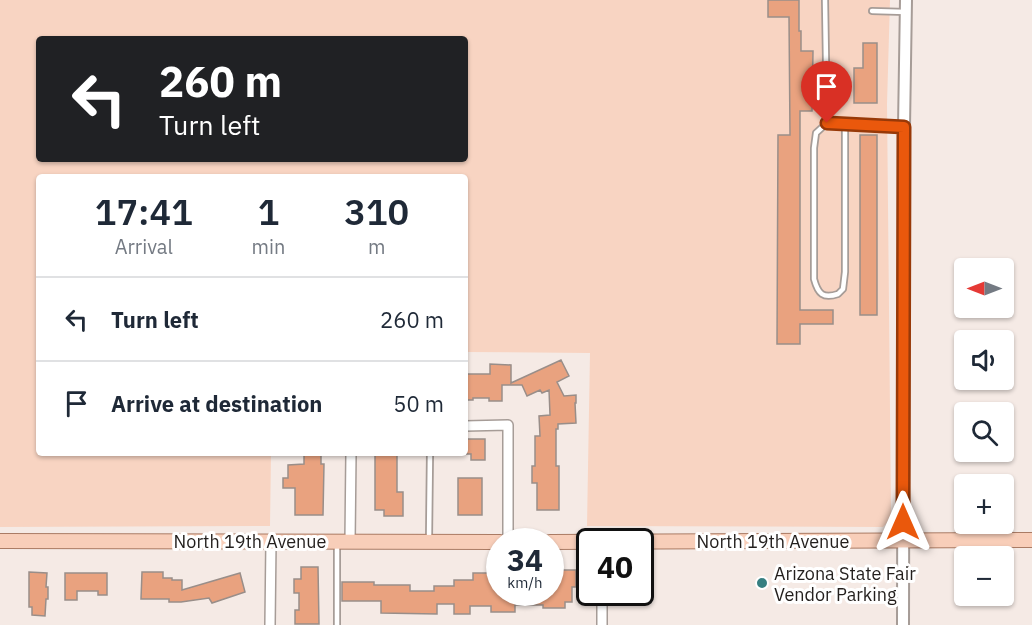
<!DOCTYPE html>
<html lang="en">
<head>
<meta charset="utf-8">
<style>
  body { margin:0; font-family:"IBM Plex Sans",sans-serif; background:#f6f6f7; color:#1f2937; height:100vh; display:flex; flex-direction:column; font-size:22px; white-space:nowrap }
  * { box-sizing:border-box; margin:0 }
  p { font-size:20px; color:#747a83 }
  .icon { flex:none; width:33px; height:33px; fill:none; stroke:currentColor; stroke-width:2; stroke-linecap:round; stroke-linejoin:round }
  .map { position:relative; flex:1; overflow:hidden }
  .sheet { position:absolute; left:36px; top:174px; width:432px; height:282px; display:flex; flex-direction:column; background:#fff; border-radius:6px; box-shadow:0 2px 4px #0004 }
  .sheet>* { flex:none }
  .guide { position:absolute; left:36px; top:36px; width:432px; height:126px; border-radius:6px; box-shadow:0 2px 4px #0004; background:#202124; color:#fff; overflow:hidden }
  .needle { width:39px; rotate:270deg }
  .fabs { position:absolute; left:954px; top:258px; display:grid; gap:12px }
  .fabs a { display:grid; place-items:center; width:60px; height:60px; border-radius:6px; background:#fff; box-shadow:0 2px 4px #0004; font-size:30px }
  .speed { position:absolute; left:486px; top:528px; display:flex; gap:12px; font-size:30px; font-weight:700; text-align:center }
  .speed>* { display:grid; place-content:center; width:78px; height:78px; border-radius:50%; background:#fff; box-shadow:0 2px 4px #0004; line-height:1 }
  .speed small { font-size:15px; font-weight:400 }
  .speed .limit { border:3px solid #111; border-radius:9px; background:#fff; color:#111 }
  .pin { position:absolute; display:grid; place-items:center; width:51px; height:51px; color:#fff; margin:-62px -26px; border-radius:50% 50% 50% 0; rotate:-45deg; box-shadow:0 0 6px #0007 }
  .pin .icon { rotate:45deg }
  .me { position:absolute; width:66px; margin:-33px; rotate:0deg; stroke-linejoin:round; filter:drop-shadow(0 0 4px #0008) }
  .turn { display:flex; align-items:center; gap:21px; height:126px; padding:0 24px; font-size:27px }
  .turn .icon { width:78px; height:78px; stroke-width:2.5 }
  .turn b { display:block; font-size:42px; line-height:51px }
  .eta { display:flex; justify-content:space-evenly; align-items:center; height:102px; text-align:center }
  .eta b { font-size:36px; font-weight:600; line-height:42px }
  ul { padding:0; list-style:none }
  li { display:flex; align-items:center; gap:18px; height:84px; padding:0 24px; border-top:2px solid #e0e1e3 }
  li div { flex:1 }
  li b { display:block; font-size:22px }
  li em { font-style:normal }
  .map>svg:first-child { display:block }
  .green { fill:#f8d4c2; fill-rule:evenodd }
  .building { fill:#e9a27f; stroke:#998e89; stroke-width:1.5 }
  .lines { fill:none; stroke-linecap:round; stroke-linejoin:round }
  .service-casing { stroke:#a69c97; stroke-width:8 }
  .minor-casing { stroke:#a69c97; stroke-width:12 }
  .tertiary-casing { stroke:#a69c97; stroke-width:14 }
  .primary-casing { stroke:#aa7b64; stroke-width:16 }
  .service { stroke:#fff; stroke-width:4.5 }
  .minor { stroke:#fff; stroke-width:9 }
  .tertiary { stroke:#fff; stroke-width:10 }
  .primary { stroke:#f8ceb9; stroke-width:14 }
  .route-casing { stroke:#983908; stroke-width:15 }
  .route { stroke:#ea580c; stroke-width:10 }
  .poi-dot { fill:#367f81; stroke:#fff; stroke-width:2 }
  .labels { text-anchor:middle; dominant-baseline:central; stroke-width:6; stroke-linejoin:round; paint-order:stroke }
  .street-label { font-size:18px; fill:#231f1d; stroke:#fff }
  .poi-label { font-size:18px; fill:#231f1d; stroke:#fff; text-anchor:start }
</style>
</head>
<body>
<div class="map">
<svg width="1032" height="625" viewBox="0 0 1032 625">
  <rect width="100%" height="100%" fill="#f5eae5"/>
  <path class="green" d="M 0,0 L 890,0 L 887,104 L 891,512 C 890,519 888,522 883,527 L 587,526 L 590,353 L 465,352 L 465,177 L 39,177 L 39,453 L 271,453 L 270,526 L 0,527 ZM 39,39 L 465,39 L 465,159 L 39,159 Z"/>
  <path class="building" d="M 768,0 L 799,0 L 799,31 L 801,31 L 801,51 L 813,51 L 812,111 L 800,111 L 800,310 L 833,310 L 833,324 L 800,324 L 800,344 L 777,344 L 778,135 L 790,135 L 789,17 L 768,17 Z
    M 863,43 L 877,43 L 877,103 L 854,103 L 854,68 L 863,68 Z
    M 860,135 L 877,135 L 877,315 L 860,315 Z
    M 561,360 L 569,376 L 557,382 L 564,396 L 576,395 L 576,403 L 575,403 L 576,423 L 558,424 L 558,429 L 556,429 L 556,466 L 559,466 L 559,510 L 537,510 L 537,483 L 532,483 L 532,466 L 535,466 L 535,436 L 540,436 L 539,416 L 550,415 L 549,390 L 542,393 L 540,390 L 527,396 L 522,385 L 502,385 L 502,401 L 489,401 L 489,398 L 473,398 L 473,400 L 465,400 L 465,374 L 490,374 L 490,364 L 511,365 L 511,383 Z
    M 465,439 L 485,439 L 485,460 L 471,460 L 471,454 L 465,454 Z
    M 304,453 L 321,453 L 321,464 L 324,464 L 323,515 L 295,515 L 295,488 L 283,488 L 283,478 L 288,478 L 288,465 L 304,464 Z
    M 375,453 L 397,453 L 397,492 L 403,492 L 403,516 L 384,516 L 384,510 L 375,510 Z
    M 458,478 L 482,478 L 482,515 L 458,515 Z
    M 301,567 L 318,567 L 319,624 L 295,624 L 295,610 L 299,610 L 299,593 L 294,593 L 294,579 L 301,579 Z
    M 555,570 L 576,570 L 576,587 L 572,587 L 572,602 L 565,602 L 565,608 L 543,608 L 543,605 L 515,605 L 515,612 L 491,612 L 491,606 L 470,606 L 470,614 L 454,614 L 454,604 L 437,604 L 437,614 L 381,613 L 381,601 L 342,601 L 342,582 L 374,582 L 374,585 L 410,585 L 410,591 L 434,591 L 434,586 L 454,586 L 454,580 L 473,580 L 473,573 L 488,573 L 488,576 L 500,576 L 500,592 L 550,592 L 550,579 L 555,579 Z
    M 29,572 L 47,573 L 46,587 L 48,587 L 48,599 L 46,599 L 45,616 L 32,615 L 32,607 L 29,607 Z
    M 142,572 L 163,572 L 163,578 L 172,578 L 172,580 L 182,580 L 182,590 L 240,573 L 245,592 L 212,603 L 209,598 L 181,602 L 169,602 L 169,599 L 141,599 Z
    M 65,573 L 107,573 L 107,595 L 98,595 L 98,591 L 77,591 L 77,600 L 65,600 Z"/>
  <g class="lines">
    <g class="service-casing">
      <path id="service" d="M 825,0 L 827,123 L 904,127
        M 872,11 L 906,12
        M 827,123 L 816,133 L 814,148 L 814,279 C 818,294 823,299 838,294 L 843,289 L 845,272 L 845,124
        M 429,539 L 430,453
        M 337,544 L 337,625"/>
    </g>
    <g class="minor-casing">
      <path id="minor" d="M 465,426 L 508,425 L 508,542
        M 350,542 L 351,453
        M 602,592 L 602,625
        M 270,625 L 271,541"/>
    </g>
    <g class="tertiary-casing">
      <path id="tertiary" d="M 903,625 L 904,127 L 906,0"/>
    </g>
    <g class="primary-casing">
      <path id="primary" d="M 0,541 L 500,542
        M 550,542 L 1032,540"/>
    </g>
    <use href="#service" class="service"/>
    <use href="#minor" class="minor"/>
    <use href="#tertiary" class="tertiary"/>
    <use href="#primary" class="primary"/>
  </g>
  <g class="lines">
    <g class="route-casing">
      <path id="route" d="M 827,123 L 904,127 L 903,522"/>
    </g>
    <use href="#route" class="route"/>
  </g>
  <circle class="poi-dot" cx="762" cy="583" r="6"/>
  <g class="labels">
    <g class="street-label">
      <text x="250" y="541">North 19th Avenue</text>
      <text x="773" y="541">North 19th Avenue</text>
    </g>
    <g class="poi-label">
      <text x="774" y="573">Arizona State Fair<tspan x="774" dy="21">Vendor Parking</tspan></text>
    </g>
  </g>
</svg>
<div class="fabs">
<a><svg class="needle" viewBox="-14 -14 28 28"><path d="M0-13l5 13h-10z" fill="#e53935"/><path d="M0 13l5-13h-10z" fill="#747a83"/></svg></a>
<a><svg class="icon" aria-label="sound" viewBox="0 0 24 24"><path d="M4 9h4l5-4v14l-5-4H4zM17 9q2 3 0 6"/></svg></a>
<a><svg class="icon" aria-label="search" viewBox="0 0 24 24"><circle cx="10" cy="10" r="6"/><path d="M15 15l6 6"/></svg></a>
<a>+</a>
<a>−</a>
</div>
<div class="speed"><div>34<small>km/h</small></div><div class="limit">40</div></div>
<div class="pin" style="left:827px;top:123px;background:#d93025"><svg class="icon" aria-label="arrive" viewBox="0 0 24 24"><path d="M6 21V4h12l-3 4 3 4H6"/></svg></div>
<svg class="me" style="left:903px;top:522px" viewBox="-20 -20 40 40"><path d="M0-17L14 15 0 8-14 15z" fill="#ea580c" stroke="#fff" stroke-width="4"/></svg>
<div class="guide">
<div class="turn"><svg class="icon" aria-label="left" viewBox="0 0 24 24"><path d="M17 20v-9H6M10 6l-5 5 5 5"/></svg><div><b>260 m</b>Turn left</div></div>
</div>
<section class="sheet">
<div class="eta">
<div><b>17:41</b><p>Arrival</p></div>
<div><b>1</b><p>min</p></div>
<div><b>310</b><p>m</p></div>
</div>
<ul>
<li><svg class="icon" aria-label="left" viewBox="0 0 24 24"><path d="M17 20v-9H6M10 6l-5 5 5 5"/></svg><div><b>Turn left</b></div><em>260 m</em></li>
<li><svg class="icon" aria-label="arrive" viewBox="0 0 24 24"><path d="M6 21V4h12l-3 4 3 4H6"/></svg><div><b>Arrive at destination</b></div><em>50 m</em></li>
</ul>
</section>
</div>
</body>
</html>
